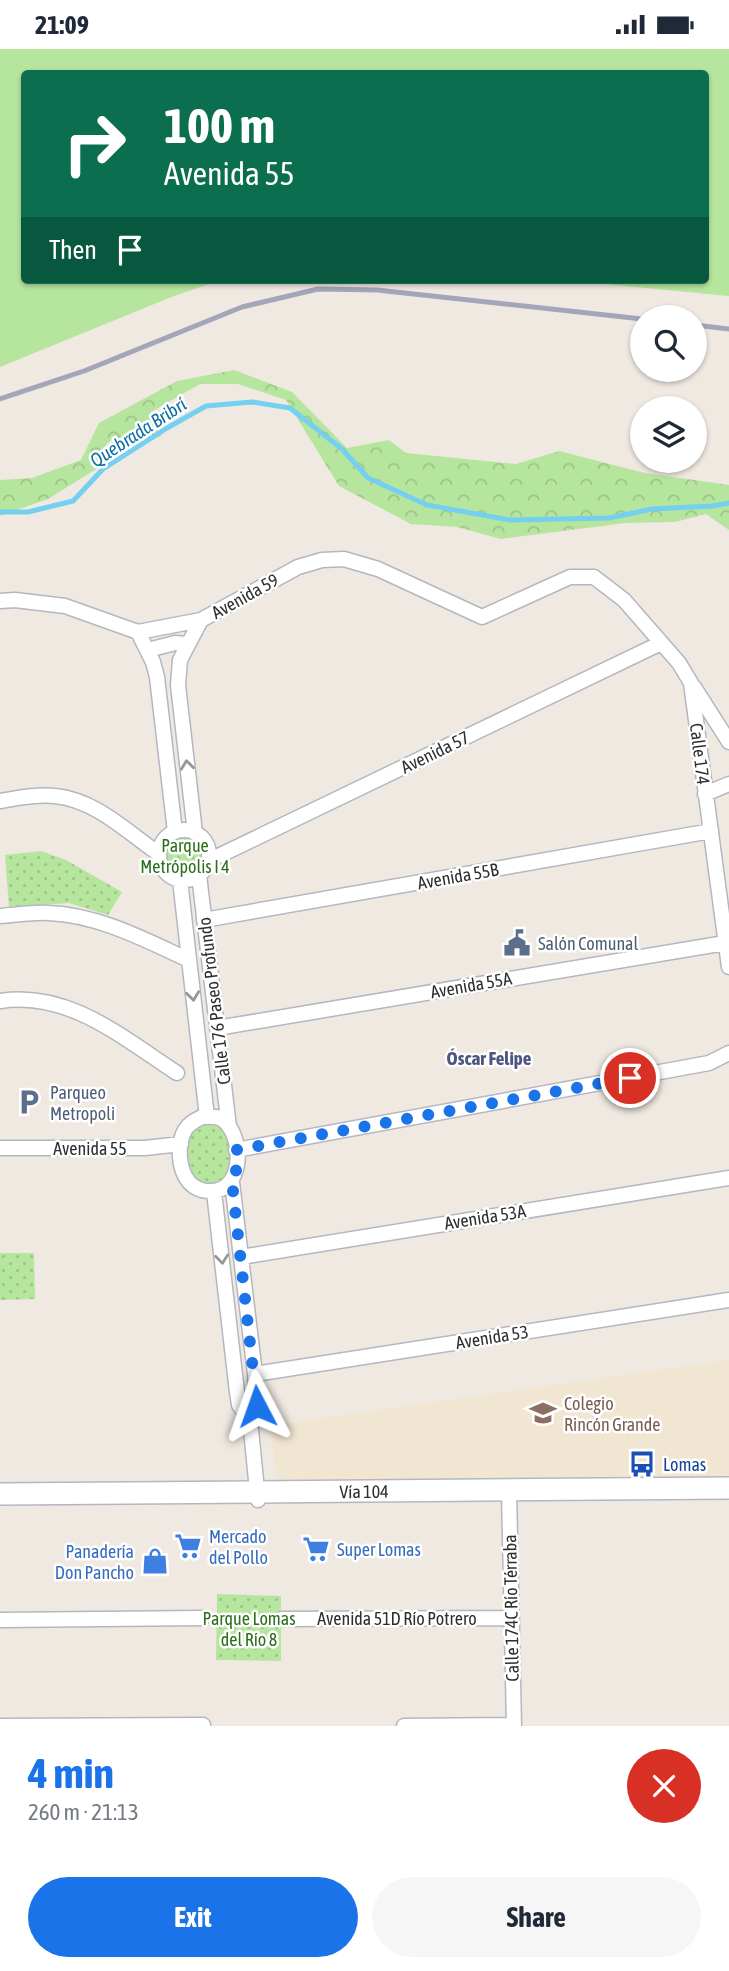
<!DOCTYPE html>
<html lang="en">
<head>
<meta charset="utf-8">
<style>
  body { margin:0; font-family:"Asap Condensed",sans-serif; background:#f6f6f7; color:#1f2937; height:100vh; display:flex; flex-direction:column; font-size:26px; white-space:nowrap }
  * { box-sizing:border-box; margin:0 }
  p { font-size:23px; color:#747a83 }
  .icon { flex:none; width:38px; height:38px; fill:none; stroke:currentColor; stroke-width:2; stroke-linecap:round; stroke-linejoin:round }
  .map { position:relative; height:1677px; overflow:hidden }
  .details { display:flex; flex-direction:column; background:#fff; flex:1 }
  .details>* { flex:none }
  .top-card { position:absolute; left:21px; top:21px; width:688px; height:214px; border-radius:7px; box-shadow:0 2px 5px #0004; background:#0b6e4f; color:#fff; overflow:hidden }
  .fabs { position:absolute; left:630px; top:256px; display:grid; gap:14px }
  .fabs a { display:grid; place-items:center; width:77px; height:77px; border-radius:50%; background:#fff; box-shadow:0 2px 5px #0004; font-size:35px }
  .pin { position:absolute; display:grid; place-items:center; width:60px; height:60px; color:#fff; margin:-30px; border:4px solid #fff; border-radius:50%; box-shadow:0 2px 7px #0007 }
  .me { position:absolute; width:77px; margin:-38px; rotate:356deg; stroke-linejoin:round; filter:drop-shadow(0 0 5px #0008) }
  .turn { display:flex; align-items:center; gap:24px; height:147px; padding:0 28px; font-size:32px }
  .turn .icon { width:91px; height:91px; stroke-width:2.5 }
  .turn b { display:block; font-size:49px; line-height:60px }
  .then { display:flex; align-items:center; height:66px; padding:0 28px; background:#0003; gap:14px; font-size:26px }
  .round { display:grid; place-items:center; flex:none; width:74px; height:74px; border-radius:37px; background:#f6f6f7 }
  .headline { display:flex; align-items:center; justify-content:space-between; height:119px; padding:0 28px }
  h1 { font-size:42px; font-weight:700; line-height:52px; color:#1a73e8 }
  .action { display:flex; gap:14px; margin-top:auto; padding:14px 28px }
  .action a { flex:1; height:80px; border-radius:42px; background:#1a73e8; color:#fff; font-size:28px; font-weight:700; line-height:80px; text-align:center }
  .action a+a { background:#f6f6f7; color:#1f2937 }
  .status { display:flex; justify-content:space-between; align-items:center; height:49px; padding:0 35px; background:#fff; direction:ltr }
  .status svg { height:19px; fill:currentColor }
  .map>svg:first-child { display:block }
  .education { fill:#f0e6d1 }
  .grass { fill:#b6e59e }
  .forest { fill:url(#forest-crowns) }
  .park { fill:url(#park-dots) }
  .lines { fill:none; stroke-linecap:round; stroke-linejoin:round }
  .stream { stroke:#75cff0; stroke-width:5 }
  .street-casing { stroke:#b4b7c1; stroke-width:17 }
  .secondary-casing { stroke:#b4b7c1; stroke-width:24 }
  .street { stroke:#fff; stroke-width:14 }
  .secondary { stroke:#fff; stroke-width:21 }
  .rail { stroke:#a3a6b8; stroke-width:5 }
  .oneway { stroke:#969696 }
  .route { stroke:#1a73e8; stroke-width:12; stroke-dasharray:0 21.6 }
  .labels { text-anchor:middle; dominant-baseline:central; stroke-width:5; stroke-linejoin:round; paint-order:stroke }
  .street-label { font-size:18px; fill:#2e2e2e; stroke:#fff }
  .park-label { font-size:18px; fill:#2c6e1b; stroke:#fff }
  .service-label { font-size:18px; fill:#4e5e75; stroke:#fff; text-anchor:start }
  .education-label { font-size:18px; fill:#785e54; stroke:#fff; text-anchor:start }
  .transit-label { font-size:18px; fill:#164399; stroke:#fff; text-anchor:start }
  .shop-label { font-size:18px; fill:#366cbe; stroke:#fff; text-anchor:start }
  .water-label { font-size:19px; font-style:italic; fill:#0d6fa3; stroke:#fff }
  .neighbourhood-label { font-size:19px; font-weight:bold; fill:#4d5680; stroke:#fff }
</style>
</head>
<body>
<div class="status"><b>21:09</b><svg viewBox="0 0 49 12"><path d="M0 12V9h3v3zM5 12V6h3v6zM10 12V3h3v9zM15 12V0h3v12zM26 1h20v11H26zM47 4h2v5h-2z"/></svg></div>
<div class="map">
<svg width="729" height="1677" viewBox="0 0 729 1677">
  <defs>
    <pattern id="forest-crowns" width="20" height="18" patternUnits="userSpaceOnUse" patternTransform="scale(1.75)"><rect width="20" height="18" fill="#b6e59e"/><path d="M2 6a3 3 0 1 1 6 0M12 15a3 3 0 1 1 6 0" fill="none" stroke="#9dc588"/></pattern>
    <pattern id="park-dots" width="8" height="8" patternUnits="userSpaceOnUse" patternTransform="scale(1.75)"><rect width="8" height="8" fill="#b6e59e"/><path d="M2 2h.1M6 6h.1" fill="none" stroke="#9dc588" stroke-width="1.8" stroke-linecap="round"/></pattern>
  </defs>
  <rect width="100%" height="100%" fill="#efe9e1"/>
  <path class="education" d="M 729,1311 L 729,1432 L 277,1430 L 270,1377 Z"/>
  <path class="grass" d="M 0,0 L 729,0 L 729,247 L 563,231 L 705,231 L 705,24 L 24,24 L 24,231 L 220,231 L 169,249 L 0,318 Z"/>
  <path class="forest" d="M 234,321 L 292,343 L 347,399 L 389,391 L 406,404 L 516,415 L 559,402 L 645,424 L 729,436 L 729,481 L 706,465 L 675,473 L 625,474 L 501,490 L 457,478 L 411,475 L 339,437 L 286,351 L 238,335 L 200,335 L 151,363 L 161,388 L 112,390 L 101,401 L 98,419 L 48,450 L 0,467 L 0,431 L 32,429 L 81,411 L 99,374 L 177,332 Z"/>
  <path class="park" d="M165 806a20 20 0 1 1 40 0a20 20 0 1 1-40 0Z
    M 41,802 L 66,811 L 122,843 L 108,866 L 69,854 L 9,858 L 5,806 Z
    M 204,1074 L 217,1074 L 230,1087 L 233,1117 L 222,1134 C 217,1135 210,1137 205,1136 C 179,1130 181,1085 204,1074 Z
    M 34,1204 L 35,1250 L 0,1251 L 0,1204 Z
    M 217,1545 L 281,1547 L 281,1612 L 216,1611 Z"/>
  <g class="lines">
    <path class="stream" d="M 0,463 L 28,463 L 73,452 L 103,420 L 167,379 L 206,357 L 252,353 L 290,359 L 342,400 L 368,429 L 427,456 L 510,471 L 609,469 L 652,460 L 712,457 L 729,454"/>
    <g class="street-casing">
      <path id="street" d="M 0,552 L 15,551 L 65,557 L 138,583 L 201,571 L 298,518 L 322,511 L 344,510 L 378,520 L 482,568 L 570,528 L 594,528 L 624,551 L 679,614 L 691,634 L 729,918
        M 138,583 L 153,613 L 157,628 L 175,783
        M 148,601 L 175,594 L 187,595
        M 694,638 L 729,693
        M 705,745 L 729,735
        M 0,752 C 18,749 37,745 55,747 C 96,751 127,783 159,805
        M159 806a25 25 0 1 1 50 0a25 25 0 1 1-50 0Z
        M 195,784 L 178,636 L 180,611 L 201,571
        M 208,812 L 661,594
        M 199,826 L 229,1078
        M 180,831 L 207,1068
        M 0,867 C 16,866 33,863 49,864 C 99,866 145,891 189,911
        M 204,871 L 711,782
        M 0,952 C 68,941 123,989 177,1024
        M 217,979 L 725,894
        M 202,1068 C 210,1068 217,1066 223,1071 C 245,1088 244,1145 208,1142 C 201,1142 193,1138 189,1133 C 178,1120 177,1095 185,1081 C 189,1074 196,1071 202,1068 Z
        M 0,1099 L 145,1099 L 181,1095
        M 236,1101 L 709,1014 L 729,1004
        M 232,1133 L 255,1325 L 257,1357 L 250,1371
        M 214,1143 L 237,1343 L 239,1356 L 250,1371 L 258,1451
        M 241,1208 L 729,1129
        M 255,1325 L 729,1251
        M 509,1441 L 514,1677
        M 282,1570 L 511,1569
        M 0,1571 L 203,1569
        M 0,1677 L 203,1676
        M 404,1677 L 514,1676"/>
    </g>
    <g class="secondary-casing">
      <g id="secondary">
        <path id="s1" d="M 0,1445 L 729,1439"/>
      </g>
    </g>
    <use href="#street" class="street"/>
    <use href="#secondary" class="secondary"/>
    <path class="rail" d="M 695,276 L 729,280
      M 0,350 L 84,322 L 242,258 L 318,240 L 377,241 L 642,270"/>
  </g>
  <defs><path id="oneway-chevron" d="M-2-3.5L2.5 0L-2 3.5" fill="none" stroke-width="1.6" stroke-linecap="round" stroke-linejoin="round" transform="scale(1.75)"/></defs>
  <g class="oneway">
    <use href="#oneway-chevron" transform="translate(187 716) rotate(-97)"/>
    <use href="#oneway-chevron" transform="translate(193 947) rotate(83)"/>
    <use href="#oneway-chevron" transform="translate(222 1210) rotate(84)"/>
  </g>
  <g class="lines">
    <path class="route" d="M 257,1357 L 232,1133 L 236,1123 L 236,1101 L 630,1029"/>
  </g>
  <defs>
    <g id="civic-bare" transform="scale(2.1)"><path d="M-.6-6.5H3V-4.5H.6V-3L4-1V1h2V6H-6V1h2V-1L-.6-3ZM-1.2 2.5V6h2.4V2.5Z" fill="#5c6f8a" stroke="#fff" stroke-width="2.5" paint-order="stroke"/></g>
    <g id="parking-bare" transform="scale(2.1)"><path d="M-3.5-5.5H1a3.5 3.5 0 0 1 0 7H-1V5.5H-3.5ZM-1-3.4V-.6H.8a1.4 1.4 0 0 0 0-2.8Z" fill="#5c6f8a" stroke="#fff" stroke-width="2.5" paint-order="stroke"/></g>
    <g id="school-bare" transform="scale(2.1)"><path d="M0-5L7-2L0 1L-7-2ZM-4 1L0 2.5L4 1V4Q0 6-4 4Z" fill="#8d6e63" stroke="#fff" stroke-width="2.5" paint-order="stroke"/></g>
    <g id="bus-bare" transform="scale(2.1)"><path d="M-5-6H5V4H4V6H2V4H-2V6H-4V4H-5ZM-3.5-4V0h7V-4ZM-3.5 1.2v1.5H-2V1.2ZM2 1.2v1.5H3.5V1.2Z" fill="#1a4fb4" stroke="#fff" stroke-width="2.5" paint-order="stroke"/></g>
    <g id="supermarket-bare" transform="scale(2.1)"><path d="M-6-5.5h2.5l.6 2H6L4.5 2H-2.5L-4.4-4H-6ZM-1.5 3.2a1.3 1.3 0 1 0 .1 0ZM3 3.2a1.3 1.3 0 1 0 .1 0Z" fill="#3f7fe0" stroke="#fff" stroke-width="2.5" paint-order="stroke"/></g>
    <g id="shop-bare" transform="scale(2.1)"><path d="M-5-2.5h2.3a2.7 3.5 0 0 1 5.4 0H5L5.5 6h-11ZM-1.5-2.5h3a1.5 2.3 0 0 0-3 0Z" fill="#3f7fe0" stroke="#fff" stroke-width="2.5" paint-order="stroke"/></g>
  </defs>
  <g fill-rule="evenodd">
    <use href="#civic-bare" x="517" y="894"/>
    <use href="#parking-bare" x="29" y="1053"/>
    <use href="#school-bare" x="543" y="1364"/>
    <use href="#bus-bare" x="642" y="1415"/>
    <use href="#supermarket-bare" x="188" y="1497"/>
    <use href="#supermarket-bare" x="316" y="1500"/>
    <use href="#shop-bare" x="155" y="1512"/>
  </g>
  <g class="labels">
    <g class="street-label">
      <text transform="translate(245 547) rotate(-29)">Avenida 59</text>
      <text transform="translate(435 703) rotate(-26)">Avenida 57</text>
      <text transform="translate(700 705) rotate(83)">Calle 174</text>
      <text transform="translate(458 827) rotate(-10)">Avenida 55B</text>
      <text transform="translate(471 936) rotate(-10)">Avenida 55A</text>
      <text transform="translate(214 952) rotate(-97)">Calle 176 Paseo Profundo</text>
      <text x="90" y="1099">Avenida 55</text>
      <text transform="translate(485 1168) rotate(-9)">Avenida 53A</text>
      <text transform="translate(492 1288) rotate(-9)">Avenida 53</text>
      <text stroke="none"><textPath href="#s1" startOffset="364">Vía 104</textPath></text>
      <text transform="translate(511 1559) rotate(-91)">Calle 174C Río Térraba</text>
      <text x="397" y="1569">Avenida 51D Río Potrero</text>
    </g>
    <g class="park-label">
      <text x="185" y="796">Parque<tspan x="185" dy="21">Metrópolis I 4</tspan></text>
      <text x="249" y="1569">Parque Lomas<tspan x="249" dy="21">del Río 8</tspan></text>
    </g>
    <g class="service-label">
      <text x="538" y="894">Salón Comunal</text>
      <text x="50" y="1043">Parqueo<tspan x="50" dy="21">Metropoli</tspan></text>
    </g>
    <g class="education-label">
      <text x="564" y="1354">Colegio<tspan x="564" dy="21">Rincón Grande</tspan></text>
    </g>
    <g class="transit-label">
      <text x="663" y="1415">Lomas</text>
    </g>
    <g class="shop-label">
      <text x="209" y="1487">Mercado<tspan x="209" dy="21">del Pollo</tspan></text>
      <text x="337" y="1500">Super Lomas</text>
      <text x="134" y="1502" text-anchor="end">Panadería<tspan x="134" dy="21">Don Pancho</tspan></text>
    </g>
    <g class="water-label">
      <text transform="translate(138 383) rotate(-33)">Quebrada Bribrí</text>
    </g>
    <g class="neighbourhood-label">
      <text x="489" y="1009">Óscar Felipe</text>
    </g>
  </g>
</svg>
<div class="fabs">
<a><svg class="icon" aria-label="search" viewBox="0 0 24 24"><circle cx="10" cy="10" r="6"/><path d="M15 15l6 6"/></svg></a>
<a><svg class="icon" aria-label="layers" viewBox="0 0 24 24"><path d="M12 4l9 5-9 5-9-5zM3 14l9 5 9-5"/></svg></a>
</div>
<div class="pin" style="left:630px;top:1029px;background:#d93025"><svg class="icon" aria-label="arrive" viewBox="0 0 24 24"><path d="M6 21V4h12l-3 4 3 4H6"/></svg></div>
<svg class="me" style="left:257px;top:1357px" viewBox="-20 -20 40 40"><path d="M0-17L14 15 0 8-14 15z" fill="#1a73e8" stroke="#fff" stroke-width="4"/></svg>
<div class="top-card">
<div class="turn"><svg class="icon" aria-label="right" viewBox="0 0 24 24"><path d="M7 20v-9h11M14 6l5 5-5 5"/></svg><div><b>100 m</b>Avenida 55</div></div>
<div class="then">Then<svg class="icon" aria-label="arrive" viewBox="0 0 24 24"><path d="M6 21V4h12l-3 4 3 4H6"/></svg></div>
</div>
</div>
<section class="details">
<div class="headline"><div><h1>4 min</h1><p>260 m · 21:13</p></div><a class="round" style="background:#d93025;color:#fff"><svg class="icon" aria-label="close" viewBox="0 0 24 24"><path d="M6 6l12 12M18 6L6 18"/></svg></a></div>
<div class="action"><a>Exit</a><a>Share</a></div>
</section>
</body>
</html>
